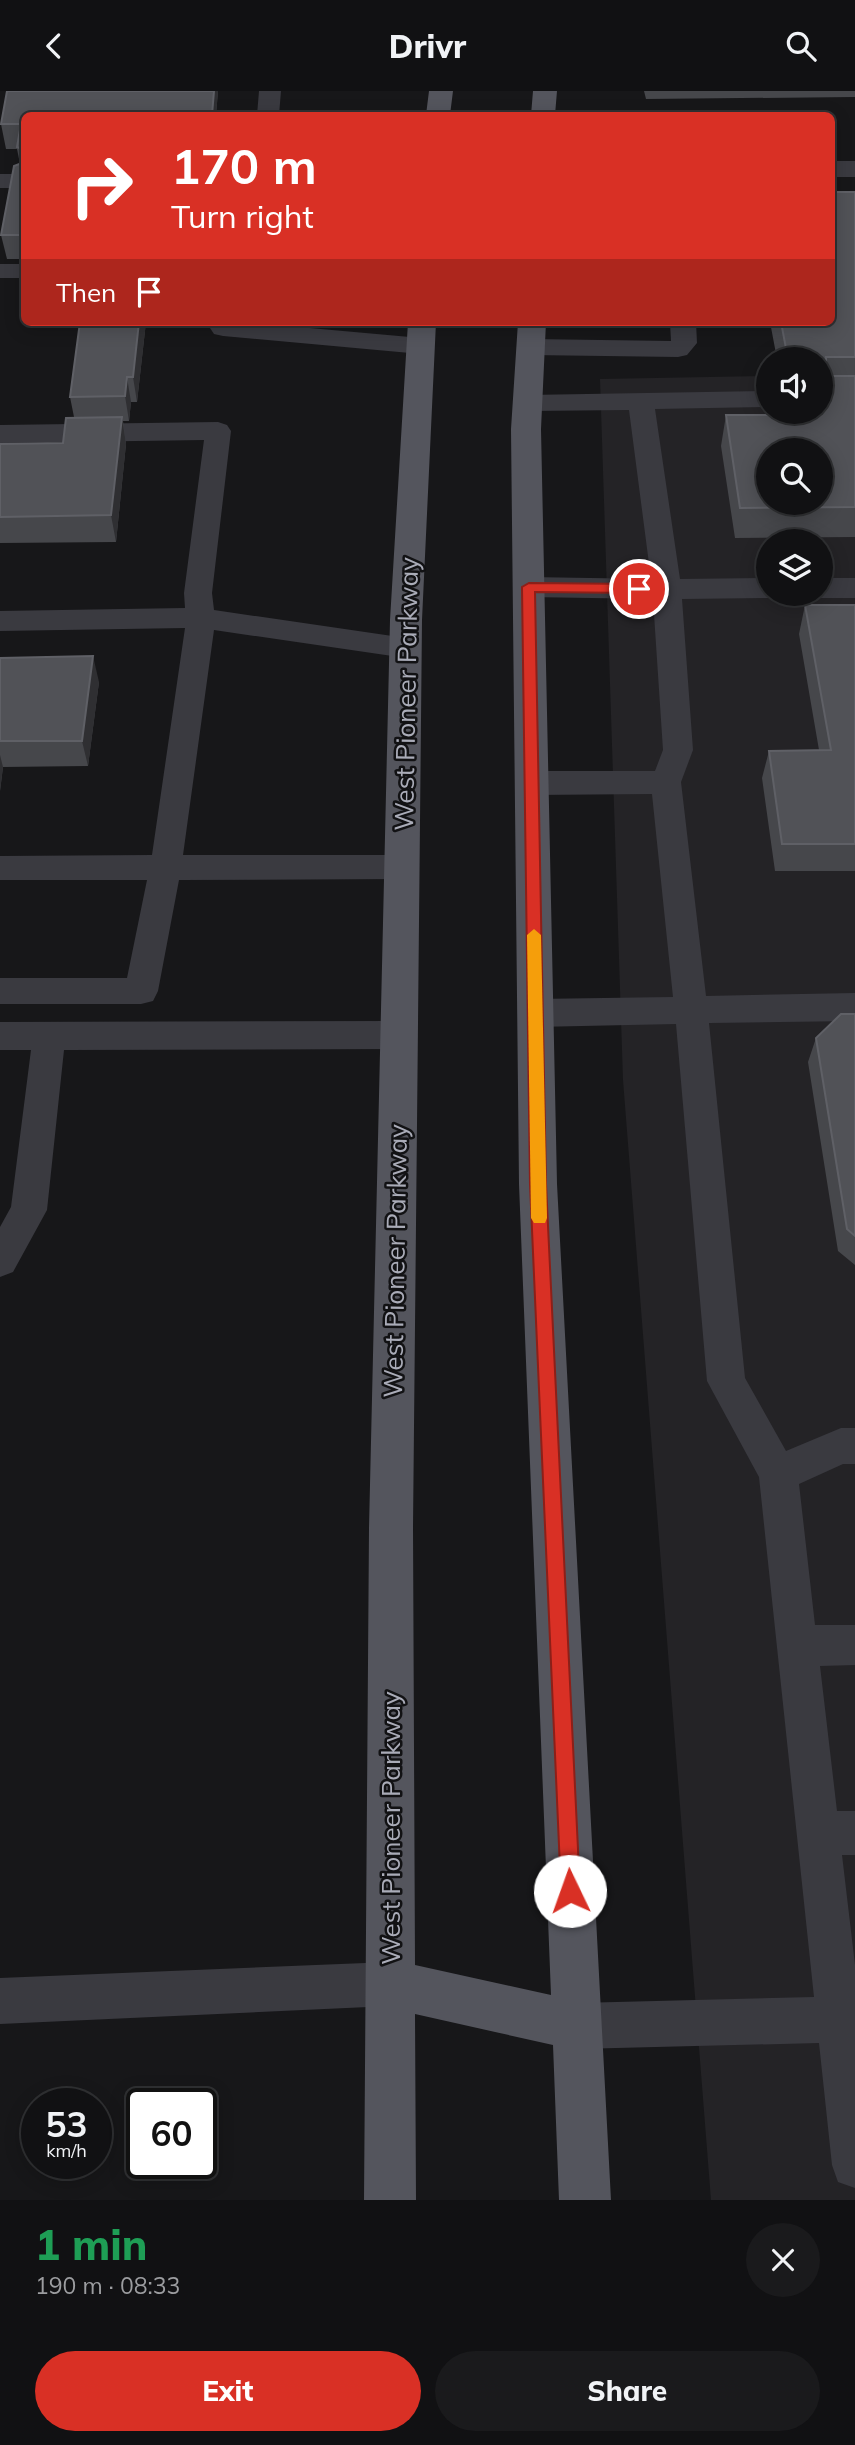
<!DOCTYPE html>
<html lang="en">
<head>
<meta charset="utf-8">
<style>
  body { margin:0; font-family:Mulish,sans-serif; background:#1a1a1c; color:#f1f3f6; height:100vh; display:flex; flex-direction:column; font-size:26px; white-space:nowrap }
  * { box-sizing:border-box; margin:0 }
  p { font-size:23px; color:#9c9da0 }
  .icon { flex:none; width:38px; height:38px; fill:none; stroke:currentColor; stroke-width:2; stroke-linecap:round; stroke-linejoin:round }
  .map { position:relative; height:2109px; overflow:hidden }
  .sheet { display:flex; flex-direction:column; background:#111113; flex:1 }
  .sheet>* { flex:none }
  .hud { position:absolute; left:21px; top:21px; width:814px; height:214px; border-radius:10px; box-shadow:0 4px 18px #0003,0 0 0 2px #303133; background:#d93025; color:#fff; overflow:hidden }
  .buttons { position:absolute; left:756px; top:256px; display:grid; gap:14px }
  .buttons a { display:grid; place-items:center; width:77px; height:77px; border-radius:50%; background:#111113; box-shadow:0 4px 18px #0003,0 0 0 2px #303133; font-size:35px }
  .speed { position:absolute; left:21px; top:1997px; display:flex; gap:14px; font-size:35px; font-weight:700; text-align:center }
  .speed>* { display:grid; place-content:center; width:91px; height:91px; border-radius:50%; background:#111113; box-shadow:0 4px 18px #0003,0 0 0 2px #303133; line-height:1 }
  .speed small { font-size:18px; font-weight:400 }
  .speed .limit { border:4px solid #111; border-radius:10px; background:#fff; color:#111 }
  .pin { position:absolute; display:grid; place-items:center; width:60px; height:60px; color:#fff; margin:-30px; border:4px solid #fff; border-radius:50%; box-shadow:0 2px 7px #0007 }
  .me { position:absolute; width:77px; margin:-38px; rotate:357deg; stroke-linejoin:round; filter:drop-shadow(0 0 5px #0008) }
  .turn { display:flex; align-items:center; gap:24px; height:147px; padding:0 35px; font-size:32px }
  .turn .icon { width:91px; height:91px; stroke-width:2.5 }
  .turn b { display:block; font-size:49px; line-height:60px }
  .then { display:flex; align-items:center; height:66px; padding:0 35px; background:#0003; gap:14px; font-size:26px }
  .round { display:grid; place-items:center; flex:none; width:74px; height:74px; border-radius:37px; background:#1a1a1c }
  .summary { display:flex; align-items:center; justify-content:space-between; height:119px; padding:0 35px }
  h1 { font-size:42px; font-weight:800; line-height:52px; color:#1e9e55 }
  .cta { display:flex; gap:14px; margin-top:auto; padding:14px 35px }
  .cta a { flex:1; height:80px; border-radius:42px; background:#d93025; color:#fff; font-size:28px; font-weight:800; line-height:80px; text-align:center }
  .cta a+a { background:#1a1a1c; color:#f1f3f6 }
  header { display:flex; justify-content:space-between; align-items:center; height:91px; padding:0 35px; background:#111113; font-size:32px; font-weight:800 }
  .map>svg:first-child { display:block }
  .built { fill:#242326; fill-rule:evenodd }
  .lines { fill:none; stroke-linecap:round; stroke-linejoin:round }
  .service { fill:#3a3a40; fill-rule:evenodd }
  .minor { fill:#3a3a40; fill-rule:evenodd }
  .primary { fill:#54555d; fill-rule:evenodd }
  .wall { fill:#46474b }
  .shaded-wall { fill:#2f2f32 }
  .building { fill:#515257; stroke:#5f6066; stroke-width:2; fill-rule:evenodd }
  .route { fill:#d93025; stroke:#8d1f18; stroke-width:2 }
  .slow { fill:#f59e0b }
  .labels { text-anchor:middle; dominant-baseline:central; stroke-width:5; stroke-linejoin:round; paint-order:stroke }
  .street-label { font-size:26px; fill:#aaacb8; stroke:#121214 }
</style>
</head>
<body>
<header><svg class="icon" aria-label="back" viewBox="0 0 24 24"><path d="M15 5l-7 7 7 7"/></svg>Drivr<svg class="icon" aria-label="search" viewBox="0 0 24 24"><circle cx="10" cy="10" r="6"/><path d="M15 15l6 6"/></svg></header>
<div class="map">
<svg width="855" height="2109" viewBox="0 0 855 2109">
  <rect width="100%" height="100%" fill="#171719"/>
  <path class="built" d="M 855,284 L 855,2109 L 711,2109 L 623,989 L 600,288 L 768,285 L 768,320 L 821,320 ZM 768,359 L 821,359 L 821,411 L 768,411 ZM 768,450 L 821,450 L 821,502 L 768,502 Z"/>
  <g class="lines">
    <path class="service" d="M 259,0 L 281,0 L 279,24 L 257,24 Z
      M 0,83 L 24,83 L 24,97 L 0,97 Z
      M 0,173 L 24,173 L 24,187 L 0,187 Z
      M 213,231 L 244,231 L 421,247 L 430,249 L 434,255 L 430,261 L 421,263 L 223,245 L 214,243 L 210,237 Z
      M 670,231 L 696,231 L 697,252 L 687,264 L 678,266 L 531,264 L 522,262 L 518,256 L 522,250 L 531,248 L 671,250 Z
      M 768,300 L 768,316 L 655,318 L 680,488 L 768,487 L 768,502 L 779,502 L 768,507 L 682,508 L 693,659 L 681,691 L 706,905 L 855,902 L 855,930 L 709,932 L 745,1287 L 786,1360 L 841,1337 L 855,1337 L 855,1373 L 843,1373 L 799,1393 L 815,1534 L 855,1534 L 855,1574 L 820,1575 L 837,1720 L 855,1720 L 855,1764 L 842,1764 L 855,1874 L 855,2097 L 838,2091 L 832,2074 L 819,1952 L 577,1958 L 561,1951 L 554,1935 L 561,1919 L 577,1912 L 814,1906 L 759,1386 L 707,1290 L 676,933 L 535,936 L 523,932 L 518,922 L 523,912 L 535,908 L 673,906 L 652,703 L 532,704 L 521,700 L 517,692 L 521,684 L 532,680 L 655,680 L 663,659 L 653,508 L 529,506 L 519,503 L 515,496 L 519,489 L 529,486 L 651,488 L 629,319 L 528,320 L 519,318 L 515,312 L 519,306 L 528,304 Z
      M 218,331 L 227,334 L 231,340 L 212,502 L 214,519 L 406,547 L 416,550 L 421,557 L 416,564 L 406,567 L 214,539 L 183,764 L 402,764 L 413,767 L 418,776 L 413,785 L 402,788 L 179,789 L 158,900 L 153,910 L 141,913 L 0,913 L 0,887 L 127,887 L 147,789 L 0,789 L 0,765 L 152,764 L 185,537 L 0,540 L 0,520 L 185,517 L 184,502 L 204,349 L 0,352 L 0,334 Z
      M 821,487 L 855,487 L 855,507 L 821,507 L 811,504 L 821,502 Z
      M 399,930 L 411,934 L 416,944 L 411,954 L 399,958 L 64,959 L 47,1119 L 13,1181 L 0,1186 L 0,1136 L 11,1116 L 31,959 L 0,959 L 0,931 Z
      M 390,1871 L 406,1877 L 412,1893 L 406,1909 L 390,1915 L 0,1933 L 0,1887 Z"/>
    <path class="minor" d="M 831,70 L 855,70 L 855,86 L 831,86 Z"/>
    <path class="primary" d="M 429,0 L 453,0 L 450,24 L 426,24 Z
      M 533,0 L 557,0 L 555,24 L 531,24 Z
      M 408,231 L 436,231 L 422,529 L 413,1437 L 415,1874 L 551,1904 L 519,1093 L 511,338 L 518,231 L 546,231 L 541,338 L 557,1093 L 611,2109 L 559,2109 L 553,1954 L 415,1923 L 416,2109 L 364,2109 L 369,1437 L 390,529 Z"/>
  </g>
  <path class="wall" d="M 7,0 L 218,0 L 216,24 L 24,24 L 24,168 L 7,168 L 1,144 L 14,75 L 20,73 L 17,58 L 6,58 L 1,33 Z
    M 644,0 L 855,0 L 855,6 L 646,8 Z
    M 855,101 L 855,446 L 735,447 L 721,355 L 726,324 L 786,324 L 786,320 L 821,320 L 821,268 L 777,268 L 770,231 L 831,231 Z
    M 80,231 L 146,231 L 137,311 L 131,311 L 129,330 L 123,330 L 126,353 L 116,451 L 0,452 L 0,353 L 63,352 L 74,326 L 70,306 Z
    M 805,514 L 855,514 L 855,780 L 775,780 L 762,687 L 769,660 L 819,659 L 799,543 Z
    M 0,567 L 99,591 L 88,675 L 3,676 L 0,700 Z
    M 855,923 L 855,1174 L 838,1160 L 808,971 L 816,947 Z"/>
  <path class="shaded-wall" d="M 214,0 L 218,0 L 216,24 L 212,24 Z
    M 139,231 L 146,231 L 137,311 L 133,286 Z
    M 127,286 L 131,311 L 129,330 L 125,305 Z
    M 122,326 L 126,353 L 116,451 L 111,424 Z
    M 93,565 L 99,591 L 88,675 L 82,650 Z
    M 0,664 L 3,676 L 0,700 Z"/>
  <path class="building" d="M 7,0 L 214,0 L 212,24 L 24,24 L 24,144 L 1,144 L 14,75 L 22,72 L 22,58 L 17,56 L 21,33 L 1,33 Z
    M 831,101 L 855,101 L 855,266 L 826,266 L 826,285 L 855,285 L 855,416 L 740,417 L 726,324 L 798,324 L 797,320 L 821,320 L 821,268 L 788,268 L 781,231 L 831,231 ZM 768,359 L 821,359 L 821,411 L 768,411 Z
    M 80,231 L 139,231 L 133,286 L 127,286 L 125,305 L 70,306 Z
    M 122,326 L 111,424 L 0,426 L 0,353 L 63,352 L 66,327 Z
    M 805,514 L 855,514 L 855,753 L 782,753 L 769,660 L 831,659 Z
    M 93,565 L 82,650 L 0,650 L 0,567 Z
    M 841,923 L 855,923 L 855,1145 L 847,1138 L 816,947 Z"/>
  <path class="route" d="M 529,492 L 639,493 L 646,498 L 639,502 L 535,501 L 546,1093 L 580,1800 L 578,1807 L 570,1809 L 563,1807 L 561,1800 L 530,1093 L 522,496 Z"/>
  <path class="slow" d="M 534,838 L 541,844 L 547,1127 L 545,1132 L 534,1132 L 531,1127 L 527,844 Z"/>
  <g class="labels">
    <g class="street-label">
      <text transform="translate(406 603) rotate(-89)">West Pioneer Parkway</text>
      <text transform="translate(395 1170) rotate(-89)">West Pioneer Parkway</text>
      <text transform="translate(390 1737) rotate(-90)">West Pioneer Parkway</text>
    </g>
  </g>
</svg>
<div class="buttons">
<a><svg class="icon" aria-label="sound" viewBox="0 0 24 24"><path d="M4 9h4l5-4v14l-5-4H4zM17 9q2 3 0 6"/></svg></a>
<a><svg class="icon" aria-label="search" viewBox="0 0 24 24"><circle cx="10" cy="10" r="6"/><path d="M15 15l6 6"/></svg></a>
<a><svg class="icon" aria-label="layers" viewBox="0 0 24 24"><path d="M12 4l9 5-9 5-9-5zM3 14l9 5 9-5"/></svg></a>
</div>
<div class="speed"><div>53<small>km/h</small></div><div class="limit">60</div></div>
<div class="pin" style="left:639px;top:498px;background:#d93025"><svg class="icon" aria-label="arrive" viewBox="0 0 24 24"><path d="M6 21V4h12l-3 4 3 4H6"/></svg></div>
<svg class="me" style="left:570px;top:1800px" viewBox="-20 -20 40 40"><circle r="19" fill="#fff"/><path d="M0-13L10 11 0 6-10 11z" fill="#d93025"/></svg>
<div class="hud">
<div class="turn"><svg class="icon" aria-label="right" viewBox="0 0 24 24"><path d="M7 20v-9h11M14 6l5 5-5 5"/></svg><div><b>170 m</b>Turn right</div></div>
<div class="then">Then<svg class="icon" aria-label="arrive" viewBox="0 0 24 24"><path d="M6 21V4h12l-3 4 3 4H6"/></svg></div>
</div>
</div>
<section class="sheet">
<div class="summary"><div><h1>1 min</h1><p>190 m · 08:33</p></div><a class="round"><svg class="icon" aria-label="close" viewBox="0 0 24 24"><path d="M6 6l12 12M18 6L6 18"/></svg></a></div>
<div class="cta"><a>Exit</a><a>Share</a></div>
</section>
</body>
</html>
